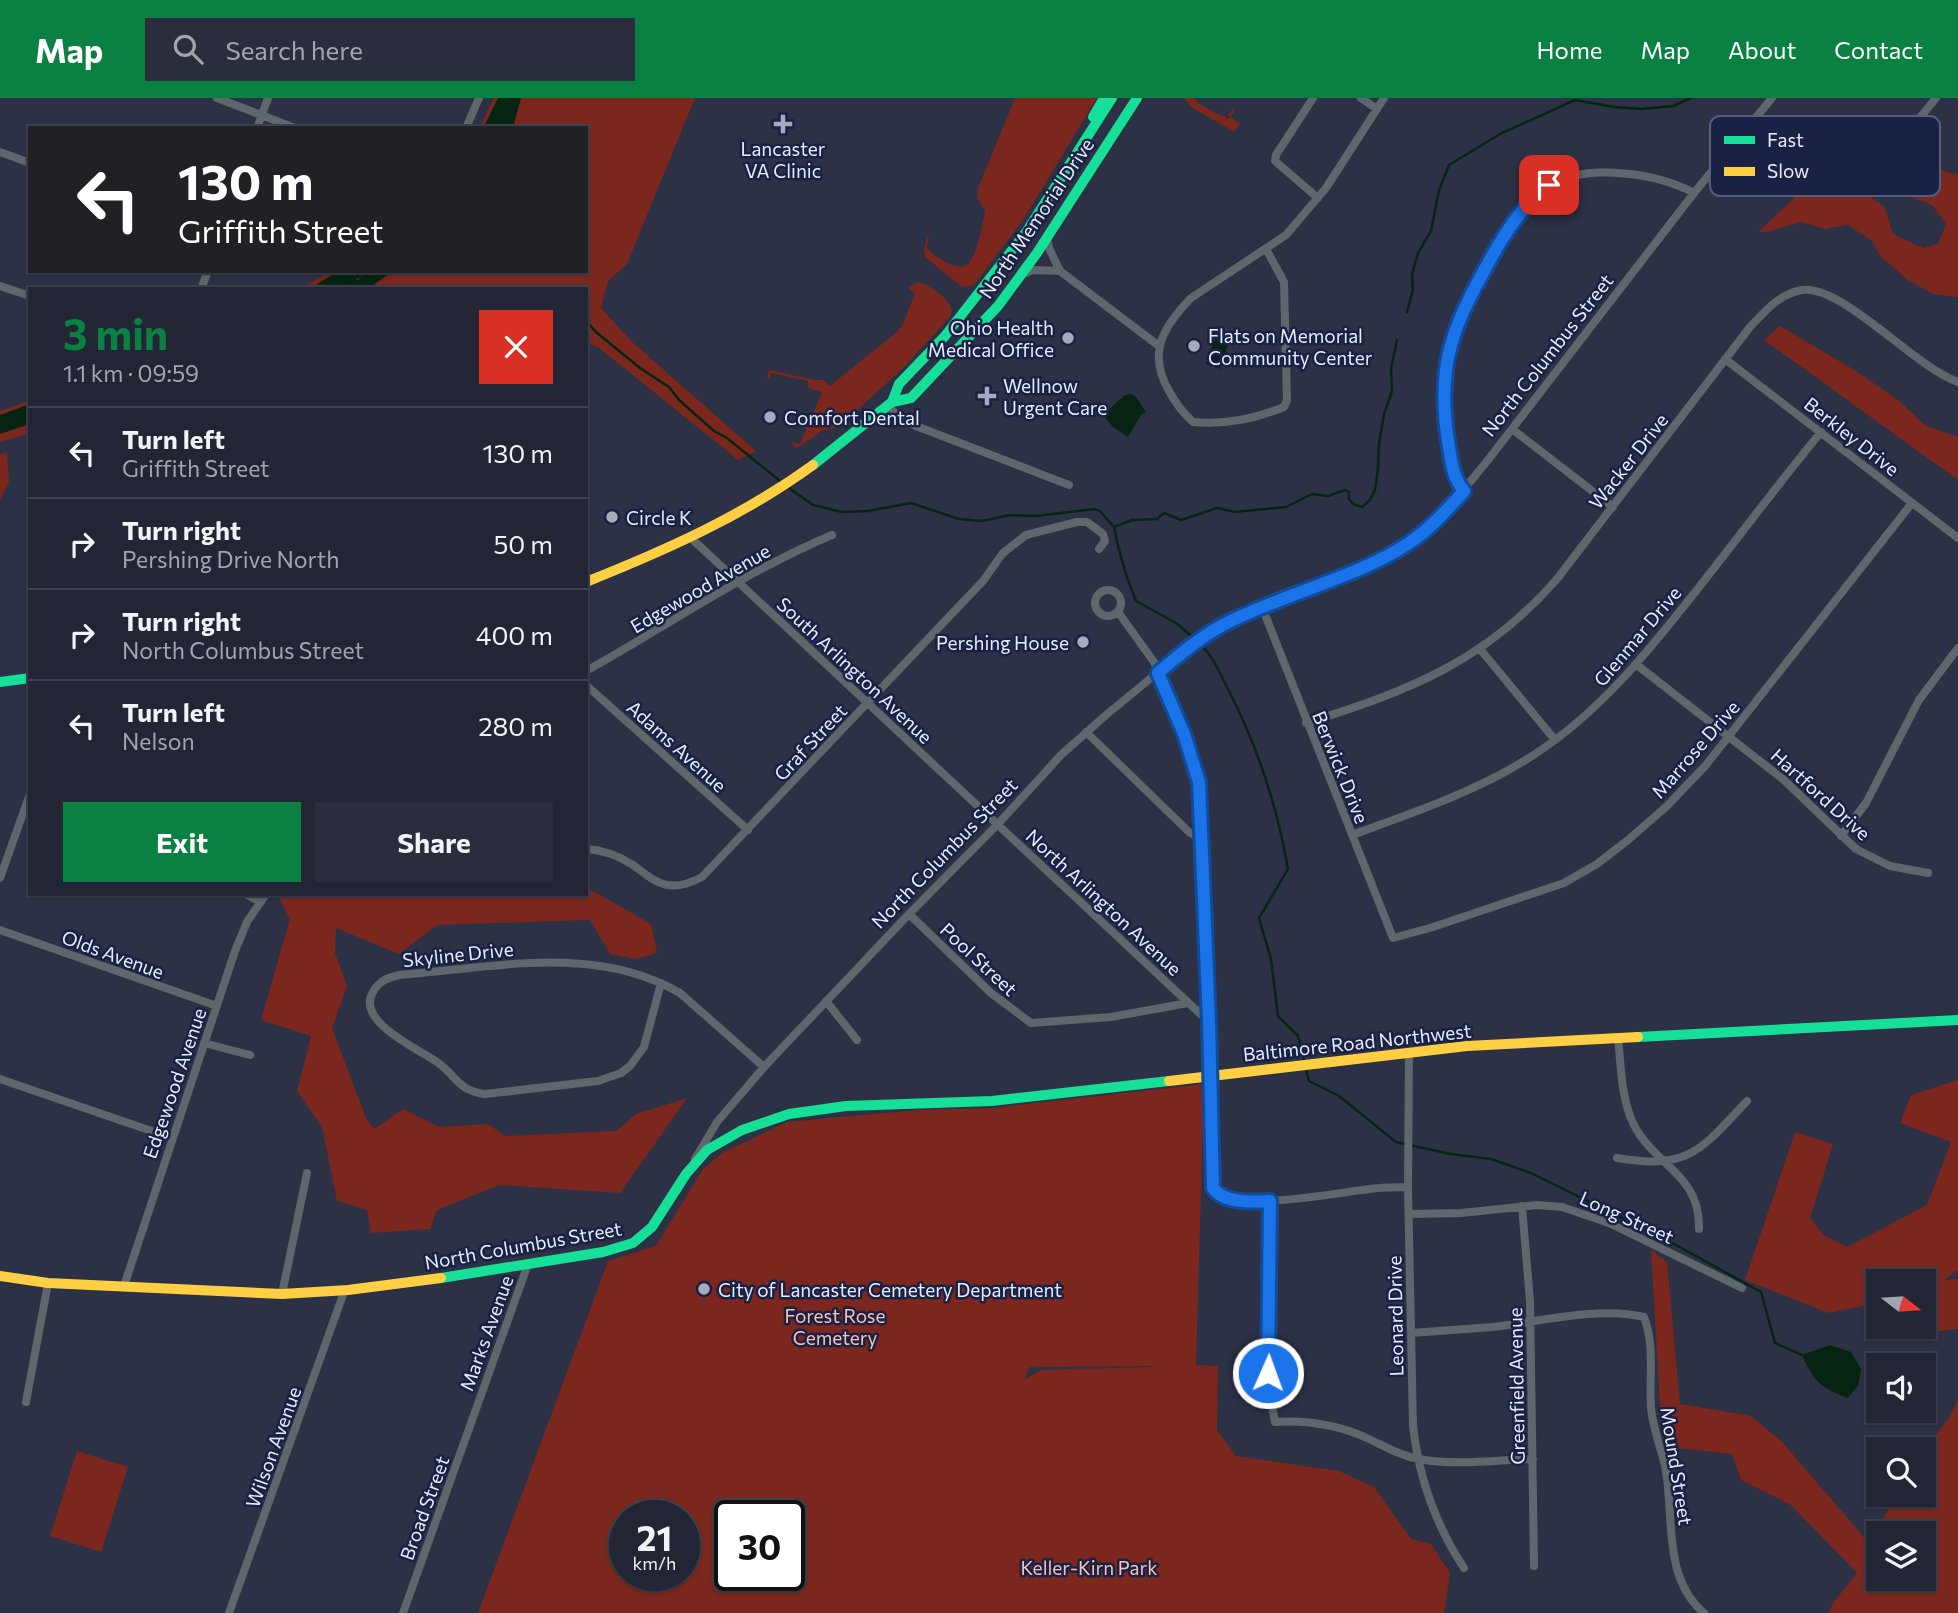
<!DOCTYPE html>
<html lang="en">
<head>
<meta charset="utf-8">
<style>
  body { margin:0; font-family:Commissioner,sans-serif; background:#292d3c; color:#f1f3f6; height:100vh; display:flex; flex-direction:column; font-size:26px; white-space:nowrap }
  * { box-sizing:border-box; margin:0 }
  p { font-size:23px; color:#a2a5ac }
  .icon { flex:none; width:38px; height:38px; fill:none; stroke:currentColor; stroke-width:2; stroke-linecap:round; stroke-linejoin:round }
  .map { position:relative; flex:1; overflow:hidden }
  .side { position:absolute; left:28px; top:189px; width:560px; height:609px; display:flex; flex-direction:column; background:#212534; border-radius:0px; box-shadow:0 2px 5px #0004,0 0 0 2px #3e424f }
  .side>* { flex:none }
  .top-card { position:absolute; left:28px; top:28px; width:560px; height:147px; border-radius:0px; box-shadow:0 2px 5px #0004,0 0 0 2px #3e424f; background:#202124; color:#fff; overflow:hidden }
  .needle { width:46px; rotate:107deg }
  .fabs { position:absolute; left:1866px; top:1171px; display:grid; gap:14px }
  .fabs a { display:grid; place-items:center; width:70px; height:70px; border-radius:0px; background:#212534; box-shadow:0 2px 5px #0004,0 0 0 2px #3e424f; font-size:35px }
  .speed { position:absolute; left:609px; top:1402px; display:flex; gap:14px; font-size:35px; font-weight:700; text-align:center }
  .speed>* { display:grid; place-content:center; width:91px; height:91px; border-radius:50%; background:#212534; box-shadow:0 2px 5px #0004,0 0 0 2px #3e424f; line-height:1 }
  .speed small { font-size:18px; font-weight:400 }
  .speed .limit { border:4px solid #111; border-radius:10px; background:#fff; color:#111 }
  .pin { position:absolute; display:grid; place-items:center; width:60px; height:60px; color:#fff; margin:-30px; border-radius:14px; box-shadow:0 4px 10px #0006 }
  .me { position:absolute; width:77px; margin:-38px; rotate:2deg; stroke-linejoin:round; filter:drop-shadow(0 0 5px #0008) }
  .turn { display:flex; align-items:center; gap:24px; height:147px; padding:0 35px; font-size:32px }
  .turn .icon { width:91px; height:91px; stroke-width:2.5 }
  .turn b { display:block; font-size:49px; line-height:60px }
  .round { display:grid; place-items:center; flex:none; width:74px; height:74px; border-radius:0px; background:#292d3c }
  .head { display:flex; align-items:center; justify-content:space-between; height:119px; padding:0 35px }
  h1 { font-size:42px; font-weight:700; line-height:52px; color:#0b8043 }
  .button { display:flex; gap:14px; margin-top:auto; padding:14px 35px }
  .button a { flex:1; height:80px; border-radius:0px; background:#0b8043; color:#fff; font-size:28px; font-weight:700; line-height:80px; text-align:center }
  .button a+a { background:#292d3c; color:#f1f3f6 }
  ul { padding:0; list-style:none }
  li { display:flex; align-items:center; gap:21px; height:91px; padding:0 35px; border-top:2px solid #3e424f }
  li div { flex:1 }
  li b { display:block; font-size:26px }
  li em { font-style:normal }
  header { display:flex; align-items:center; gap:42px; box-sizing:border-box; height:98px; padding:0 35px; background:#0b8043; color:#fff }
  header strong { font-size:33px }
  nav { display:flex; gap:38px; margin-inline-start:auto; font-size:24px }
  .search { width:490px; height:63px; background:#292d3c; display:flex; align-items:center; gap:18px; box-sizing:border-box; padding:0 24px; border-radius:0px; color:#a2a5ac; font-size:26px }
  .map>svg:first-child { display:block }
  .green { fill:#7b271d; fill-rule:evenodd }
  .water { fill:#062412 }
  .lines { fill:none; stroke-linecap:round; stroke-linejoin:round }
  .stream { stroke:#062412; stroke-width:2.5 }
  .river { stroke:#062412; stroke-width:16 }
  .street { stroke:#5e676b; stroke-width:8 }
  .fast { stroke:#16e098; stroke-width:10 }
  .slow { stroke:#ffcf43; stroke-width:10 }
  .route-casing { stroke:#114b97; stroke-width:18 }
  .route { stroke:#1a73e8; stroke-width:12 }
  .poi-dot { fill:#a6abbb; stroke:#192145; stroke-width:2.5 }
  .labels { text-anchor:middle; dominant-baseline:central; stroke-width:5; stroke-linejoin:round; paint-order:stroke }
  .poi-label { font-size:19px; fill:#e7ecfa; stroke:#192145; text-anchor:start }
  .street-label { font-size:19px; fill:#e7ecfa; stroke:#192145 }
  .park-label { font-size:19px; fill:#fcc2b6; stroke:#192145 }
  .key { fill:#192145; stroke:#575e7b; stroke-width:2 }
  .key-label { font-size:19px; fill:#e7ecfa }
</style>
</head>
<body>
<header>
<strong>Map</strong>
<div class="search"><svg class="icon" aria-label="search" viewBox="0 0 24 24"><circle cx="10" cy="10" r="6"/><path d="M15 15l6 6"/></svg>Search here</div>
<nav><a>Home</a><a>Map</a><a>About</a><a>Contact</a></nav>
</header>
<div class="map">
<svg width="1958" height="1515" viewBox="0 0 1958 1515">
  <rect width="100%" height="100%" fill="#2c3146"/>
  <path class="green" d="M 494,0 L 695,0 L 627,166 L 608,183 L 601,210 L 631,243 L 756,353 L 738,362 L 598,249 L 586,245 L 586,191 L 298,191 L 333,173 L 586,173 L 586,30 L 479,30 Z
    M 1015,0 L 1097,0 L 1023,122 L 974,187 L 962,189 L 925,159 L 924,151 L 929,134 L 927,150 C 932,156 939,160 945,164 C 951,167 961,171 967,167 C 976,160 983,125 985,113 L 977,100 L 978,90 Z
    M 1184,0 L 1195,0 L 1197,4 L 1219,17 L 1225,18 L 1227,21 L 1230,20 L 1228,16 L 1235,10 L 1231,19 L 1240,26 L 1234,34 L 1191,9 Z
    M 1906,61 L 1953,76 L 1958,75 L 1958,199 L 1933,196 L 1908,182 L 1881,159 L 1872,143 L 1848,127 L 1825,131 L 1802,124 L 1767,134 L 1758,134 L 1806,89 C 1826,98 1839,100 1859,92 L 1884,108 L 1893,136 L 1923,150 L 1938,146 L 1946,126 L 1932,107 L 1895,93 L 1881,81 Z
    M 918,184 C 930,187 950,201 952,213 L 949,220 L 902,271 L 840,328 L 822,333 L 796,351 L 791,344 L 800,346 L 822,294 L 808,290 L 808,283 L 771,275 L 769,281 L 767,279 L 769,272 L 816,282 L 824,282 L 830,288 L 897,234 L 903,226 L 915,195 L 908,190 Z
    M 1780,228 L 1856,273 L 1898,302 L 1926,328 L 1958,339 L 1958,382 L 1764,242 Z
    M 30,302 L 30,335 L 0,344 L 0,313 Z
    M 7,354 L 9,384 L 0,402 L 0,356 Z
    M 586,789 L 651,826 L 657,855 L 636,861 L 610,856 L 590,822 L 437,827 L 399,856 L 336,830 L 335,855 L 347,888 L 332,930 L 366,1020 L 374,1031 L 403,1011 L 439,1029 L 488,1026 L 505,1038 L 616,1033 L 636,1016 L 687,1000 L 620,1095 L 499,1087 L 437,1112 L 430,1131 L 371,1135 L 367,1112 L 337,1103 L 322,1029 L 297,993 L 311,938 L 261,922 L 290,821 L 277,797 L 586,796 Z
    M 1958,982 L 1958,1172 L 1944,1182 L 1958,1181 L 1958,1231 L 1931,1234 L 1923,1215 L 1923,1183 L 1878,1183 L 1878,1205 L 1828,1215 L 1745,1182 L 1795,1034 L 1833,1046 L 1810,1120 L 1825,1138 L 1847,1149 L 1927,1107 L 1951,1044 L 1900,1025 L 1911,997 Z
    M 1204,986 L 1196,1267 L 1218,1268 L 1217,1332 L 1236,1358 L 1339,1373 L 1374,1389 L 1411,1441 L 1431,1446 L 1450,1475 L 1444,1515 L 478,1515 L 608,1163 L 656,1148 L 703,1071 L 722,1055 L 787,1024 L 917,1012 L 992,1010 ZM 1030,1269 L 1152,1268 L 1153,1269 L 1041,1272 L 1024,1282 ZM 625,1418 L 684,1418 L 684,1477 L 625,1477 ZM 730,1418 L 789,1418 L 789,1477 L 730,1477 Z
    M 1651,1152 L 1667,1164 L 1680,1306 L 1751,1318 L 1783,1345 L 1869,1445 L 1896,1397 L 1923,1396 L 1923,1353 L 1949,1320 L 1958,1301 L 1958,1515 L 1829,1515 L 1833,1505 L 1857,1475 L 1791,1407 L 1741,1382 L 1732,1356 L 1678,1350 L 1661,1323 ZM 1878,1435 L 1923,1435 L 1923,1480 L 1878,1480 Z
    M 77,1353 L 128,1369 L 101,1454 L 50,1438 Z"/>
  <path class="water" d="M 498,0 L 521,0 L 514,26 L 512,30 L 483,30 Z
    M 366,173 L 393,173 L 368,191 L 312,191 C 320,187 327,191 335,189 C 345,186 347,183 358,182 Z
    M 1215,241 L 1228,246 L 1220,271 L 1206,266 Z
    M 1131,296 L 1136,299 L 1146,314 L 1141,317 L 1128,339 L 1113,329 L 1103,317 L 1125,297 Z
    M 30,306 L 30,326 L 0,336 L 0,317 Z
    M 1830,1247 L 1851,1254 L 1861,1271 L 1858,1288 L 1848,1300 C 1820,1290 1814,1283 1802,1257 Z"/>
  <g class="lines">
    <path class="stream" d="M 1407,214 L 1413,192 L 1412,176 L 1418,155 L 1431,133 L 1439,92 L 1449,67 L 1500,36 L 1575,2 L 1615,9 L 1641,11 L 1673,8 L 1691,0
      M 586,223 L 596,234 L 640,270 L 669,289 L 679,302 L 714,333 L 727,340 L 780,383
      M 789,390 L 813,407 L 842,414 L 868,413 L 911,405 L 959,421 L 982,423 L 1010,417 L 1036,418 L 1094,411 L 1100,413 L 1114,429 L 1132,422 L 1157,421 L 1164,415 L 1181,422 L 1217,410 L 1235,414 L 1286,409 L 1312,396 L 1328,398 L 1345,392 L 1349,394 L 1349,401 L 1353,406 L 1362,409 L 1370,402 L 1375,392 L 1378,371 L 1379,346 L 1384,316 L 1392,293 L 1391,270 L 1397,242
      M 1114,429 C 1119,455 1126,479 1136,503 L 1176,525 L 1195,541
      M 1199,545 C 1213,558 1220,575 1228,591 C 1258,649 1277,707 1288,771 L 1259,820 L 1271,861 L 1278,918 L 1298,938 L 1305,966
      M 1306,972 L 1309,983 L 1339,998 L 1396,1044 L 1451,1056 L 1491,1061 L 1531,1075 L 1676,1147 L 1761,1194 L 1775,1245 L 1802,1257"/>
    <path class="river" d="M 324,191 L 355,173"/>
    <path class="street" d="M 217,0 L 295,30
      M 1313,0 L 1276,57 L 1275,63 L 1318,100
      M 1361,0 L 1377,11
      M 257,30 L 268,0
      M 466,30 L 479,0
      M 1748,31 L 1795,66
      M 0,54 L 30,65
      M 1868,75 L 1884,64 L 1936,0
      M 1047,140 L 1049,150 L 1060,173 L 1159,248
      M 1266,151 L 1284,184 L 1287,302 L 1284,309 C 1255,321 1225,327 1193,324 C 1184,316 1175,304 1169,293 C 1147,255 1163,229 1191,200 L 1286,137 L 1326,90 L 1384,0
      M 1023,176 L 1033,172 L 1060,173
      M 0,188 L 30,198
      M 201,191 L 208,173
      M 1725,261 L 1958,440
      M 888,308 L 899,319 L 916,328 L 1069,387
      M 1512,331 L 1613,409
      M 1464,393 C 1452,379 1451,361 1448,343 C 1444,318 1442,294 1445,269 C 1453,220 1506,113 1550,87 C 1587,65 1657,75 1694,95
      M 691,440 L 1209,924
      M1095 505a13 13 0 1 1 26 0a13 13 0 1 1-26 0Z
      M 1262,509 L 1393,840 L 1430,830 L 1564,785 L 1597,766 L 1628,742 L 1667,708 L 1706,667 L 1912,405
      M 1118,514 L 1154,564 L 1184,636 L 1199,684 L 1209,916 L 1213,1090 C 1231,1117 1339,1094 1370,1091 C 1383,1089 1395,1089 1408,1089
      M 1480,551 L 1555,642
      M 1637,567 L 1784,682 L 1856,751 L 1890,768 L 1928,775
      M 586,573 C 667,528 746,473 832,437
      M 586,587 L 748,732
      M 1306,625 C 1408,593 1485,564 1557,481 L 1750,229 C 1765,213 1779,196 1802,192 C 1843,187 1913,268 1958,284
      M 1086,634 L 1189,734 L 1200,740
      M 1352,737 C 1412,715 1478,693 1532,658 C 1599,615 1647,555 1696,493 C 1738,440 1778,386 1821,334
      M 1841,738 L 1866,705 L 1919,602 L 1958,550
      M 586,751 C 603,752 619,758 633,767 C 658,786 670,796 702,779 L 983,483 L 1003,455 L 1026,437 L 1077,424 L 1087,424 L 1103,436 L 1105,443 L 1099,451
      M 0,780 L 30,696
      M 245,796 L 261,804
      M 909,816 L 991,895 L 1031,925 L 1111,919 L 1188,905
      M 0,832 L 217,908
      M 661,885 L 644,949 L 630,968 L 621,975 L 598,983 L 485,996 C 457,992 457,978 437,964 C 418,951 355,923 373,894 C 379,883 387,880 399,877 C 491,870 595,845 680,895 L 764,969
      M 826,903 L 857,942
      M 1618,940 C 1621,967 1621,1000 1633,1025 C 1653,1067 1701,1076 1699,1131
      M 204,945 L 250,957
      M 1409,954 L 1408,1089 L 1413,1328 C 1419,1381 1435,1426 1464,1470
      M 0,981 L 172,1040
      M 1617,1060 C 1689,1072 1701,1052 1747,1003
      M 695,1061 L 717,1024 L 764,969 L 909,816 L 997,727 L 1061,657 L 1106,617 L 1190,548 L 1220,528 L 1262,509 L 1375,464 L 1409,445 L 1447,412 L 1488,362 L 1694,95 L 1772,0
      M 1270,1103 L 1268,1287 L 1275,1324 C 1307,1322 1339,1327 1369,1341 C 1386,1349 1401,1358 1419,1361 C 1454,1368 1497,1362 1533,1361
      M 1522,1108 L 1530,1203 L 1534,1468
      M 1409,1116 L 1461,1115 L 1537,1107 L 1562,1109 L 1609,1125 L 1742,1190
      M 124,1188 L 235,853 L 247,824 L 266,796
      M 282,1196 L 307,1075
      M 1411,1235 C 1438,1233 1466,1231 1493,1229 C 1537,1224 1600,1208 1644,1219 C 1655,1248 1649,1279 1651,1310 C 1653,1332 1662,1352 1666,1373 C 1674,1421 1663,1480 1704,1515
      M 26,1304 L 48,1185
      M 229,1515 L 344,1194
      M 403,1515 L 528,1166"/>
    <path class="fast" d="M 1093,19 L 1104,0
      M 892,304 L 899,286 L 945,238 L 1027,133 L 1112,0
      M 813,367 L 892,304 L 911,300 L 998,208 L 1037,155 L 1137,0
      M 0,584 L 30,580
      M 1638,939 L 1958,922
      M 441,1180 L 603,1154 L 633,1145 L 652,1129 L 686,1076 L 707,1052 L 742,1032 L 789,1016 L 846,1008 L 992,1003 L 1169,983"/>
    <path class="slow" d="M 586,484 C 666,452 743,418 813,367
      M 1169,983 L 1467,948 L 1638,939
      M 0,1178 L 48,1185 L 282,1196 L 348,1192 L 441,1180"/>
  </g>
  <g class="lines">
    <g class="route-casing">
      <path id="route" d="M 1268,1275 L 1270,1103 C 1253,1104 1224,1106 1213,1090 L 1209,924 L 1199,684 L 1184,636 L 1158,575 C 1178,558 1199,540 1223,527 C 1281,496 1355,481 1409,445 C 1430,431 1447,412 1464,393 C 1452,379 1451,361 1448,343 C 1436,266 1453,228 1490,162 C 1506,133 1523,107 1549,87"/>
    </g>
    <use href="#route" class="route"/>
  </g>
  <g class="poi-dot">
    <path d="M779.5 15.5h7v7h7v7h-7v7h-7v-7h-7v-7h7z"/>
    <circle cx="1068" cy="240" r="7"/>
    <circle cx="1194" cy="248" r="7"/>
    <path d="M983.5 287.5h7v7h7v7h-7v7h-7v-7h-7v-7h7z"/>
    <circle cx="770" cy="319" r="7"/>
    <circle cx="612" cy="419" r="7"/>
    <circle cx="1083" cy="544" r="7"/>
    <circle cx="704" cy="1191" r="7"/>
  </g>
  <g class="labels">
    <g class="poi-label">
      <text x="783" y="50" text-anchor="middle">Lancaster<tspan x="783" dy="22">VA Clinic</tspan></text>
      <text x="1054" y="229" text-anchor="end">Ohio Health<tspan x="1054" dy="22">Medical Office</tspan></text>
      <text x="1208" y="237">Flats on Memorial<tspan x="1208" dy="22">Community Center</tspan></text>
      <text x="1003" y="287">Wellnow<tspan x="1003" dy="22">Urgent Care</tspan></text>
      <text x="784" y="319">Comfort Dental</text>
      <text x="626" y="419">Circle K</text>
      <text x="1069" y="544" text-anchor="end">Pershing House</text>
      <text x="718" y="1191">City of Lancaster Cemetery Department</text>
    </g>
    <g class="street-label">
      <text transform="translate(1036 120) rotate(-56)">North Memorial Drive</text>
      <text transform="translate(1547 257) rotate(-52)">North Columbus Street</text>
      <text transform="translate(1852 338) rotate(38)">Berkley Drive</text>
      <text transform="translate(1628 363) rotate(-52)">Wacker Drive</text>
      <text transform="translate(700 490) rotate(-30)">Edgewood Avenue</text>
      <text transform="translate(1637 538) rotate(-50)">Glenmar Drive</text>
      <text transform="translate(855 572) rotate(43)">South Arlington Avenue</text>
      <text transform="translate(810 644) rotate(-47)">Graf Street</text>
      <text transform="translate(677 648) rotate(42)">Adams Avenue</text>
      <text transform="translate(1695 651) rotate(-49)">Marrose Drive</text>
      <text transform="translate(1341 669) rotate(68)">Berwick Drive</text>
      <text transform="translate(1821 696) rotate(42)">Hartford Drive</text>
      <text transform="translate(944 755) rotate(-46)">North Columbus Street</text>
      <text transform="translate(1104 804) rotate(43)">North Arlington Avenue</text>
      <text transform="translate(113 856) rotate(20)">Olds Avenue</text>
      <text transform="translate(458 856) rotate(-6)">Skyline Drive</text>
      <text transform="translate(979 861) rotate(43)">Pool Street</text>
      <text transform="translate(1357 944) rotate(-6)">Baltimore Road Northwest</text>
      <text transform="translate(174 985) rotate(-71)">Edgewood Avenue</text>
      <text transform="translate(1627 1119) rotate(24)">Long Street</text>
      <text transform="translate(523 1147) rotate(-10)">North Columbus Street</text>
      <text transform="translate(1395 1218) rotate(-91)">Leonard Drive</text>
      <text transform="translate(486 1235) rotate(-70)">Marks Avenue</text>
      <text transform="translate(1516 1288) rotate(-91)">Greenfield Avenue</text>
      <text transform="translate(273 1349) rotate(-70)">Wilson Avenue</text>
      <text transform="translate(1677 1368) rotate(81)">Mound Street</text>
      <text transform="translate(424 1410) rotate(-70)">Broad Street</text>
    </g>
    <g class="park-label">
      <text x="835" y="1217">Forest Rose<tspan x="835" dy="22">Cemetery</tspan></text>
      <text x="1089" y="1469">Keller-Kirn Park</text>
    </g>
  </g>
  <rect x="1710" y="18" width="230" height="80" rx="10" class="key"/>
  <rect x="1724" y="38" width="31" height="8" fill="#16e098"/>
  <rect x="1724" y="69" width="31" height="9" fill="#ffcf43"/>
  <g class="key-label">
    <text x="1767" y="49">Fast</text>
    <text x="1767" y="80">Slow</text>
  </g>
</svg>
<div class="fabs">
<a><svg class="needle" viewBox="-14 -14 28 28"><path d="M0-13l5 13h-10z" fill="#e53935"/><path d="M0 13l5-13h-10z" fill="#a2a5ac"/></svg></a>
<a><svg class="icon" aria-label="sound" viewBox="0 0 24 24"><path d="M4 9h4l5-4v14l-5-4H4zM17 9q2 3 0 6"/></svg></a>
<a><svg class="icon" aria-label="search" viewBox="0 0 24 24"><circle cx="10" cy="10" r="6"/><path d="M15 15l6 6"/></svg></a>
<a><svg class="icon" aria-label="layers" viewBox="0 0 24 24"><path d="M12 4l9 5-9 5-9-5zM3 14l9 5 9-5"/></svg></a>
</div>
<div class="speed"><div>21<small>km/h</small></div><div class="limit">30</div></div>
<div class="pin" style="left:1549px;top:87px;background:#d93025"><svg class="icon" aria-label="arrive" viewBox="0 0 24 24"><path d="M6 21V4h12l-3 4 3 4H6"/></svg></div>
<svg class="me" style="left:1268px;top:1275px" viewBox="-20 -20 40 40"><circle r="17" fill="#1a73e8" stroke="#fff" stroke-width="3"/><path d="M0-11L8 9 0 5-8 9z" fill="#fff"/></svg>
<div class="top-card">
<div class="turn"><svg class="icon" aria-label="left" viewBox="0 0 24 24"><path d="M17 20v-9H6M10 6l-5 5 5 5"/></svg><div><b>130 m</b>Griffith Street</div></div>
</div>
<section class="side">
<div class="head"><div><h1>3 min</h1><p>1.1 km · 09:59</p></div><a class="round" style="background:#d93025;color:#fff"><svg class="icon" aria-label="close" viewBox="0 0 24 24"><path d="M6 6l12 12M18 6L6 18"/></svg></a></div>
<ul>
<li><svg class="icon" aria-label="left" viewBox="0 0 24 24"><path d="M17 20v-9H6M10 6l-5 5 5 5"/></svg><div><b>Turn left</b><p>Griffith Street</p></div><em>130 m</em></li>
<li><svg class="icon" aria-label="right" viewBox="0 0 24 24"><path d="M7 20v-9h11M14 6l5 5-5 5"/></svg><div><b>Turn right</b><p>Pershing Drive North</p></div><em>50 m</em></li>
<li><svg class="icon" aria-label="right" viewBox="0 0 24 24"><path d="M7 20v-9h11M14 6l5 5-5 5"/></svg><div><b>Turn right</b><p>North Columbus Street</p></div><em>400 m</em></li>
<li><svg class="icon" aria-label="left" viewBox="0 0 24 24"><path d="M17 20v-9H6M10 6l-5 5 5 5"/></svg><div><b>Turn left</b><p>Nelson</p></div><em>280 m</em></li>
</ul>
<div class="button"><a>Exit</a><a>Share</a></div>
</section>
</div>
</body>
</html>
